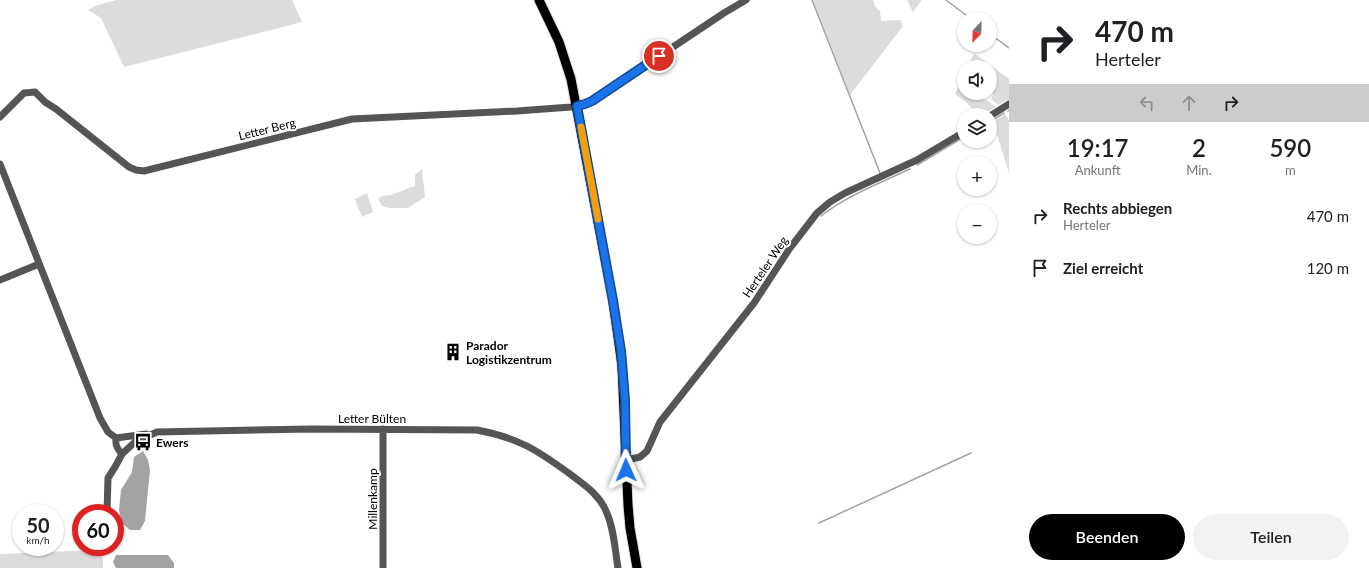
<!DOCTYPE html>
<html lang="de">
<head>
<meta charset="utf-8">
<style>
  body { margin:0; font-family:Lato,sans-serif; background:#f2f2f2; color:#202124; height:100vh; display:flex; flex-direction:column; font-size:15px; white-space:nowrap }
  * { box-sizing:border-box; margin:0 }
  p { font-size:13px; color:#757577 }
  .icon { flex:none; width:22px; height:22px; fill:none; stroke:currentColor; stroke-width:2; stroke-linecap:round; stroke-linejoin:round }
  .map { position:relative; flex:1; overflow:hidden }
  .panel { display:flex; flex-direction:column; background:#fff; width:360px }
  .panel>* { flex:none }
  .guide { background:#fff; color:#202124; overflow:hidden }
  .needle { width:26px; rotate:203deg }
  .fabs { position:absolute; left:957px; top:12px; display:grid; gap:8px }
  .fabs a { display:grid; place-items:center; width:40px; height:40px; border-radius:50%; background:#fff; box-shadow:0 1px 3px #0004; font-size:20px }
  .speed { position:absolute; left:12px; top:504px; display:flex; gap:8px; font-size:20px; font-weight:700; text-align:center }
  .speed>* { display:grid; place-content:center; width:52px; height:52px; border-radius:50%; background:#fff; box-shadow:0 1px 3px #0004; line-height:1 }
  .speed small { font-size:10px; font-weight:400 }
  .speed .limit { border:6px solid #d22; background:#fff; color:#111 }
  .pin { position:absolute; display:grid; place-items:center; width:34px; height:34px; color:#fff; margin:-17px; border:2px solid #fff; border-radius:50%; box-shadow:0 1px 4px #0007 }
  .me { position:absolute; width:44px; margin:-22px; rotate:359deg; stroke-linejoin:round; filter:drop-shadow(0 0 3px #0008) }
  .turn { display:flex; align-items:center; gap:14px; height:84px; padding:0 20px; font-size:18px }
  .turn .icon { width:52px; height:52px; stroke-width:2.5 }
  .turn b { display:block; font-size:28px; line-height:34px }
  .lanes { display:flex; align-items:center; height:38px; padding:0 20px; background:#0003; justify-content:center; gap:20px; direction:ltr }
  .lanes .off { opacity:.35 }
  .eta { display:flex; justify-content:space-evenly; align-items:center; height:68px; text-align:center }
  .eta b { font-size:24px; font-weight:600; line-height:28px }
  .action { display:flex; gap:8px; margin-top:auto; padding:8px 20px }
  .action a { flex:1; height:46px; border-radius:24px; background:#000; color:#fff; font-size:16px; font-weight:600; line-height:46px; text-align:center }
  .action a+a { background:#f2f2f2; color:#202124 }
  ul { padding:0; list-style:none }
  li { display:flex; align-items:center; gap:12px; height:52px; padding:0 20px }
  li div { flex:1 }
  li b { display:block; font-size:15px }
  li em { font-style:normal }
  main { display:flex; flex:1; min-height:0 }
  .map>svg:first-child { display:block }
  .green { fill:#dcdcdc }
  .water { fill:#a3a3a3 }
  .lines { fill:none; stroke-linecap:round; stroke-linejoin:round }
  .stream { stroke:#a3a3a3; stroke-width:1.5 }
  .major-casing { stroke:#dbdbdb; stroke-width:11 }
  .minor { stroke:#555; stroke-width:7 }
  .major { stroke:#000; stroke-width:9 }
  .route-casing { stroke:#114b97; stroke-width:10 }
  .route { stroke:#1a73e8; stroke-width:7 }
  .slow { stroke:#f59e0b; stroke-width:7 }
  .labels { text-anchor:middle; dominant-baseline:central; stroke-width:4; stroke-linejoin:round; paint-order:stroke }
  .street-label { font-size:12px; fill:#000; stroke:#fff }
  .poi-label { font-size:12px; font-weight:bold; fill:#000; stroke:#fff; text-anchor:start }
</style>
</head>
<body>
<main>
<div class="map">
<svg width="1009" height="568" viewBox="0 0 1009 568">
  <rect width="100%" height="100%" fill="#fff"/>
  <path class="green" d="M 116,0 L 292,0 L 302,22 L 124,67 L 101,18 L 88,10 L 95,6 Z
    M 813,0 L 873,0 L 875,6 L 880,11 L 881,21 L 900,20 L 903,26 L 850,95 Z
    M 907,0 L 922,0 L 913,12 Z
    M 974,53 L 1009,79 L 1009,99 L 998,105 L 991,99 L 993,94 L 990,92 L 990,67 L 968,67 Z
    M 964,76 L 964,86 L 962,89 L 964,90 L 964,93 L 969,93 L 967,97 L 972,99 C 980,95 989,102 996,107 L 983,115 L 978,115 L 967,103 L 955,94 Z
    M 1005,114 L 1009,120 L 1009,173 L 993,122 Z
    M 422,169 L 425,197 L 408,208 L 389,208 L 382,206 L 378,199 L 382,196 L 391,195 L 415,186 L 415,175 Z
    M 367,193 L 373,212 L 362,217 L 355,199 Z
    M 94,550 L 103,558 L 103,568 L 0,568 L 0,554 Z"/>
  <path class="water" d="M 143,451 L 148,460 L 150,470 L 145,521 L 140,530 L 130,530 L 122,523 L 119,510 L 121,490 L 132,472 L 134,457 Z
    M 116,555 L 168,555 L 174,563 L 174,568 L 116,568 L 113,562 Z"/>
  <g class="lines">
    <path class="stream" d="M 812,0 L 880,173
      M 946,0 L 971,19
      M 990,34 L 1009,48
      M 1008,111 L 1009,110
      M 990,122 L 1004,113
      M 917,165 L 964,137
      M 821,216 C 848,195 880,183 910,169
      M 819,523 L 971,453"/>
    <g class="major-casing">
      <path id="major" d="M 539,0 L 559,42 L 571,79 L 613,301 L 622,366 L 628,505 L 630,528 L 637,568"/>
    </g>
    <path class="minor" d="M 990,116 L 1009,104
      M 0,117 L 24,93 L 35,92 L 45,102 L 56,109 L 129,167 L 136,170 L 144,171 L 352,119 L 517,111 L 571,107 L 585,104 L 592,101 L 724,13 L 746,0
      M 0,164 L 100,418 L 108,432 L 116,438
      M 0,280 L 39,264
      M 383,429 L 383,568
      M 116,438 L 146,434
      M 116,438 C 115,445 117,449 122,454
      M 626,460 L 640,457 L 647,451 L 660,422 L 754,303 L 790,248 L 817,213 L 830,202 L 845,193 L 917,160 L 964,132
      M 107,513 L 108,478 L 115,467 L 122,454 L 136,441 L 157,432 L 311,429 L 477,430 C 519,438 537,450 570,474 C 584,485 599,494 606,511 C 614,528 615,550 618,568"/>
    <use href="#major" class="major"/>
  </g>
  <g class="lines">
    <g class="route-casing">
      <path id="route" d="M 626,470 L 625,400 L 621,351 L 613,301 L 577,106 L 585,104 L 592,101 L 659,56"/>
    </g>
    <use href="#route" class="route"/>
    <path class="slow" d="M 581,127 L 598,219"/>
  </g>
  <defs>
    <g id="building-bare" transform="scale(1.38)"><path d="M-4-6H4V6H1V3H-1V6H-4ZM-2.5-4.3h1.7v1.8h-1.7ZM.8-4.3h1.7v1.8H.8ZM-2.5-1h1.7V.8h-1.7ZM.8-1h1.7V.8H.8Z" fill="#000" stroke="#fff" stroke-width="2.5" paint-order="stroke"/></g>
    <g id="bus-bare" transform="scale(1.38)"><path d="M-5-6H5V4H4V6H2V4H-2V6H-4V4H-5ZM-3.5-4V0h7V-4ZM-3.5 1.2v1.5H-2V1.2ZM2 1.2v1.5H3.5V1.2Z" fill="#000" stroke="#fff" stroke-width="2.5" paint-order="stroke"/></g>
  </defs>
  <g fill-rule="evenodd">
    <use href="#building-bare" x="453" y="352"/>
    <use href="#bus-bare" x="143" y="442"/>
  </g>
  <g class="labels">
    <g class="street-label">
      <text transform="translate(267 129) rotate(-14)">Letter Berg</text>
      <text transform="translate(765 267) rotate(-56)">Herteler Weg</text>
      <text x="372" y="418">Letter Bülten</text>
      <text transform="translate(372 499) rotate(-90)">Millenkamp</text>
    </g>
    <g class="poi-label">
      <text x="466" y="345">Parador<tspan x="466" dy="14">Logistikzentrum</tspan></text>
      <text x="156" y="442">Ewers</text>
    </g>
  </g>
</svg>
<div class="fabs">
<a><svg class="needle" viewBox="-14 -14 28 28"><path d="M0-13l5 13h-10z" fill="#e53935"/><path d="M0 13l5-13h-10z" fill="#757577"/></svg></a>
<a><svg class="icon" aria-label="sound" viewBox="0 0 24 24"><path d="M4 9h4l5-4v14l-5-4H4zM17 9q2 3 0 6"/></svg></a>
<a><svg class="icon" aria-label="layers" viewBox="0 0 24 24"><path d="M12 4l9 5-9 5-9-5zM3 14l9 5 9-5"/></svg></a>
<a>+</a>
<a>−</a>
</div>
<div class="speed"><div>50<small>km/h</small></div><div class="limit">60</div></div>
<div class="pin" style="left:659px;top:56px;background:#d93025"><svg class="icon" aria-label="arrive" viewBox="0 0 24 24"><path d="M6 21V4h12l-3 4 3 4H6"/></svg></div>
<svg class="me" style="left:626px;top:470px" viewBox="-20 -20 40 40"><path d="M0-17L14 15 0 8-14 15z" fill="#1a73e8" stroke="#fff" stroke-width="4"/></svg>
</div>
<section class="panel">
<div class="guide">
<div class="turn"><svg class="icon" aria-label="right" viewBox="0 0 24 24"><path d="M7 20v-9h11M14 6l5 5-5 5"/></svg><div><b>470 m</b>Herteler</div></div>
<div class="lanes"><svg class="icon off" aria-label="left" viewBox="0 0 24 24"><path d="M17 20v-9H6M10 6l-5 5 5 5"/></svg><svg class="icon off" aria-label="ahead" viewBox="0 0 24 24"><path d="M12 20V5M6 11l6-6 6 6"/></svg><svg class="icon" aria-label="right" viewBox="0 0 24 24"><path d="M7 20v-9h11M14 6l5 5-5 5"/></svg></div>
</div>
<div class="eta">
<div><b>19:17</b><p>Ankunft</p></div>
<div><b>2</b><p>Min.</p></div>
<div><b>590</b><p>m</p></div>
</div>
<ul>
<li><svg class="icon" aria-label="right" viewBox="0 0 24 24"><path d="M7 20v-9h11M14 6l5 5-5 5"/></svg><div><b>Rechts abbiegen</b><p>Herteler</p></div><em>470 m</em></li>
<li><svg class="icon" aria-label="arrive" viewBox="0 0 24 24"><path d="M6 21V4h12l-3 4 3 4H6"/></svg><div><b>Ziel erreicht</b></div><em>120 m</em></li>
</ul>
<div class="action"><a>Beenden</a><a>Teilen</a></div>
</section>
</main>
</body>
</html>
